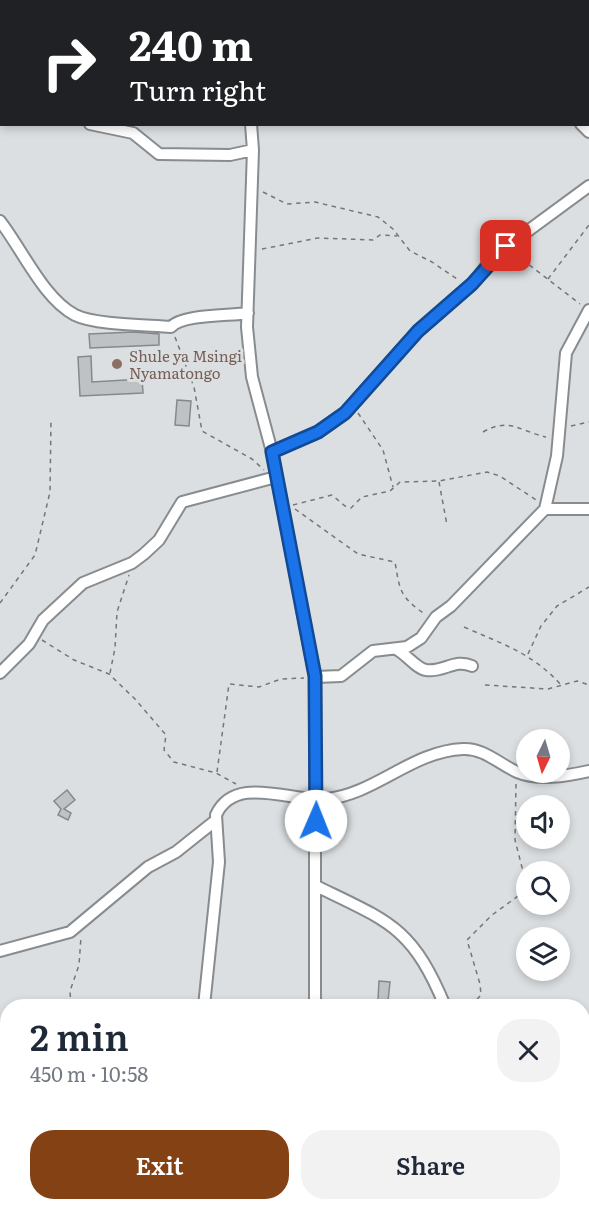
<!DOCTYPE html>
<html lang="en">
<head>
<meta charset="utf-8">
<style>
  body { margin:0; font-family:Literata,serif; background:#f2f2f3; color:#1f2937; height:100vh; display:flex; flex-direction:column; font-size:22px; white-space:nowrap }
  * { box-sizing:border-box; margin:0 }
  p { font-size:20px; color:#747a83 }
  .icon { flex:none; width:33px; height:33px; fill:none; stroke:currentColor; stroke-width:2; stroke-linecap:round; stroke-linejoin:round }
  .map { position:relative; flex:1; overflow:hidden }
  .panel { position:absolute; left:0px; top:999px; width:590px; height:212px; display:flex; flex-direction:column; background:#fff; border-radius:24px 24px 0 0; box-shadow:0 3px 9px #0003 }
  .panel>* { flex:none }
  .banner { position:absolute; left:0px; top:0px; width:590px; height:126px; box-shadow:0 3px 9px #0003; background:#202124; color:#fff; overflow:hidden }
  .needle { width:39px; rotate:185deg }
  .tools { position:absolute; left:516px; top:729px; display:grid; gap:12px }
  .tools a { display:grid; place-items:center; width:54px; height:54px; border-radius:50%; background:#fff; box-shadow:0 3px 9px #0003; font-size:30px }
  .pin { position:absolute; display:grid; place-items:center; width:51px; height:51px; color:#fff; margin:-26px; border-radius:12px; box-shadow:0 3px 9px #0006 }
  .me { position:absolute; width:66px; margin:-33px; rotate:1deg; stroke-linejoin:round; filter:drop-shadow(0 0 4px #0008) }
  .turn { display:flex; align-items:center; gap:21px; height:126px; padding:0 30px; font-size:27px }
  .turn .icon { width:78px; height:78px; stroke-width:2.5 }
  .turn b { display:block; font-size:42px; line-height:51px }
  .round { display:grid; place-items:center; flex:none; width:63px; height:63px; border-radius:24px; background:#f2f2f3 }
  .head { display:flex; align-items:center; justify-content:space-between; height:102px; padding:0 30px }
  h1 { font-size:36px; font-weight:600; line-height:45px }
  .cta { display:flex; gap:12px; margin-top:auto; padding:12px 30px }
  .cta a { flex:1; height:69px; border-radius:24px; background:#844114; color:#fff; font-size:24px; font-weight:600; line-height:69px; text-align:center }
  .cta a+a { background:#f2f2f3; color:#1f2937 }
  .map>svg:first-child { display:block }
  .building { fill:#bfc2c5; stroke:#86898c; stroke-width:1.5 }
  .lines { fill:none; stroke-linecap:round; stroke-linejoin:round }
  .minor-casing { stroke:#898c8f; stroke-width:14 }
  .path { stroke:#747778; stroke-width:1.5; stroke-dasharray:4.5 4.5; stroke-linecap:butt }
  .minor { stroke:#fff; stroke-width:10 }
  .route-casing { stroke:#114b97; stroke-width:15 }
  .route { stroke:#1a73e8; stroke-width:10 }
  .education-dot { fill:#8d6e63; stroke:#dbdfe1; stroke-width:2 }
  .labels { text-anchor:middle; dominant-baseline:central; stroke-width:6; stroke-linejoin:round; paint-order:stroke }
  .education-label { font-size:15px; fill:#785e54; stroke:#dbdfe1; text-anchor:start }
</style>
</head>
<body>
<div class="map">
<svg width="589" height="1210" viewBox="0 0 589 1210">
  <rect width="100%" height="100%" fill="#dbdfe1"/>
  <path class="building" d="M 133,332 L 159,334 L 159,345 L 90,348 L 89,334 Z
    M 91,356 L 92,382 L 142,379 L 143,393 L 80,396 L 78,357 Z
    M 177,400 L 191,401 L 189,426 L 175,425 Z
    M 67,790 L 75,800 L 64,809 L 71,813 L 68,820 L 58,815 L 61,809 L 54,801 Z
    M 379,981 L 390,982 L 388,1001 L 378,1000 Z"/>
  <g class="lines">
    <g class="minor-casing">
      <path id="minor" d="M 232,0 L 232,2
        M 467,0 L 467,2
        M 222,2 L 223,0
        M 334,2 L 338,0
        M 0,98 L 2,99
        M 90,124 L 133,133 L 159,154 L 230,155 L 253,150
        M 251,124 L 253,150 L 247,327 L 252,377 L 272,452 L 315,677 L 315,1006
        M 581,124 L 589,132
        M 0,221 C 22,249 43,298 75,315 C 95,325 147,325 171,327 C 182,314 230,316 248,313
        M 272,452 L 318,432 L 345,413 L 418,331 L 472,284 L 495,255 L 589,186
        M 545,509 L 589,509
        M 396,649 C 406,654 417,669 426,670 C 443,673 455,658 472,666
        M 0,673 L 29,644 L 43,620 L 83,583 L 132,563 L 144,554 L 159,540 L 182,502 L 276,477
        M 315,677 L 341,676 L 373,651 L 407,647 L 421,638 L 436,617 L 451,606 L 545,509 L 557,456 L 566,353 L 589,310
        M 316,886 C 390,922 412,927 445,1006
        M 0,951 L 70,932 L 148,867 L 176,852 L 215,821
        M 204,1006 L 219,862 L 216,815 C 235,773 293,803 326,799 C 374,795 412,751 463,749 C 484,748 499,764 517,772 C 538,781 567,776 589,771
        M 323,1203 L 345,1210
        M 564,1203 L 565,1210
        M 159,1210 L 161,1203
        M 315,1210 L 315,1203"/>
    </g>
    <path class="path" d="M 263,192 L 287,204 L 315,202 L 378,217 L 393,229 L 410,251 L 432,262 L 460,281
      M 262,249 L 318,238 L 373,240 L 380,235 L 397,236
      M 515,254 L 580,304
      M 548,279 L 589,225
      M 175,337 L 194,387 L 202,431 L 252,459 L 264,470
      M 358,413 L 383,450 L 393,487
      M 571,426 L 589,422
      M 483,432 C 509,417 520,431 546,437
      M 439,482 L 447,525
      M 293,505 L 332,495 L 345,506 L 351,508 L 362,497 L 390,491 L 400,482 L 439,481 L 487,472 L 500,476 L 536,500
      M 295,509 L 358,554 L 395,562 C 400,591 399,596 426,615
      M 0,603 L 35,555 L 50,492 L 51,419
      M 464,627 C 502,644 533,653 562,686
      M 42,640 L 74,660 L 109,674 L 135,699 L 166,735 L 164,750 L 174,762 L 216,773 L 236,784
      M 528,654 L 541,626 L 557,606 L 589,587
      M 110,673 L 115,648 L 117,612 L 129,575
      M 485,685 L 548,689 L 577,681 L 589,685
      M 217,772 L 229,684 L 259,687 L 281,679 L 304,678
      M 71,1006 L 70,991 L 79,965 L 81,937
      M 471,1006 L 481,995 L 480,984 L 467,940 L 492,915 L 525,891 L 526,883 L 515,840 L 516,784
      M 0,1022 L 8,1022
      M 582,1042 L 589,1041"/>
    <use href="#minor" class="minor"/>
  </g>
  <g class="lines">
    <g class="route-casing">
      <path id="route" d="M 316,821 L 315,676 L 272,452 L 318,432 L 345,413 L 418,331 L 472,284 L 506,246"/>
    </g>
    <use href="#route" class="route"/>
  </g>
  <circle class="education-dot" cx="117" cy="364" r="6"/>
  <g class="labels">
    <g class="education-label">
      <text x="129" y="355">Shule ya Msingi<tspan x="129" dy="17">Nyamatongo</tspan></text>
    </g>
  </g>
</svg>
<div class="tools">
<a><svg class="needle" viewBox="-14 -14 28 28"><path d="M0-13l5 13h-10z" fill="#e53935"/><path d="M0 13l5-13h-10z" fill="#747a83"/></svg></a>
<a><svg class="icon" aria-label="sound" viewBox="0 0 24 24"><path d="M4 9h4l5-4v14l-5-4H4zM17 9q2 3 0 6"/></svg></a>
<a><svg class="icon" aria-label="search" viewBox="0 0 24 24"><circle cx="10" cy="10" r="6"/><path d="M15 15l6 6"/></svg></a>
<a><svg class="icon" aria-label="layers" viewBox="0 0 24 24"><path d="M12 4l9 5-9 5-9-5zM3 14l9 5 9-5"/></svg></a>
</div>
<div class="pin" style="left:506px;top:246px;background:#d93025"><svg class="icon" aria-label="arrive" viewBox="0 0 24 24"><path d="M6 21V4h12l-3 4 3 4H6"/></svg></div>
<svg class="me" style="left:316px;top:821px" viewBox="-20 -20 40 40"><circle r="19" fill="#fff"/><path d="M0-13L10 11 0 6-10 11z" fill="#1a73e8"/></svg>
<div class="banner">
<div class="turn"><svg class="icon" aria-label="right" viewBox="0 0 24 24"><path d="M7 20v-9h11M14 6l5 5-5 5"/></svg><div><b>240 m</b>Turn right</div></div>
</div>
<section class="panel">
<div class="head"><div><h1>2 min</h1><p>450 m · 10:58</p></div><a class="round"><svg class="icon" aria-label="close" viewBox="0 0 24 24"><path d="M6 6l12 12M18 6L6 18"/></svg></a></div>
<div class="cta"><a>Exit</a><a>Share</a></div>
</section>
</div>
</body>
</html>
